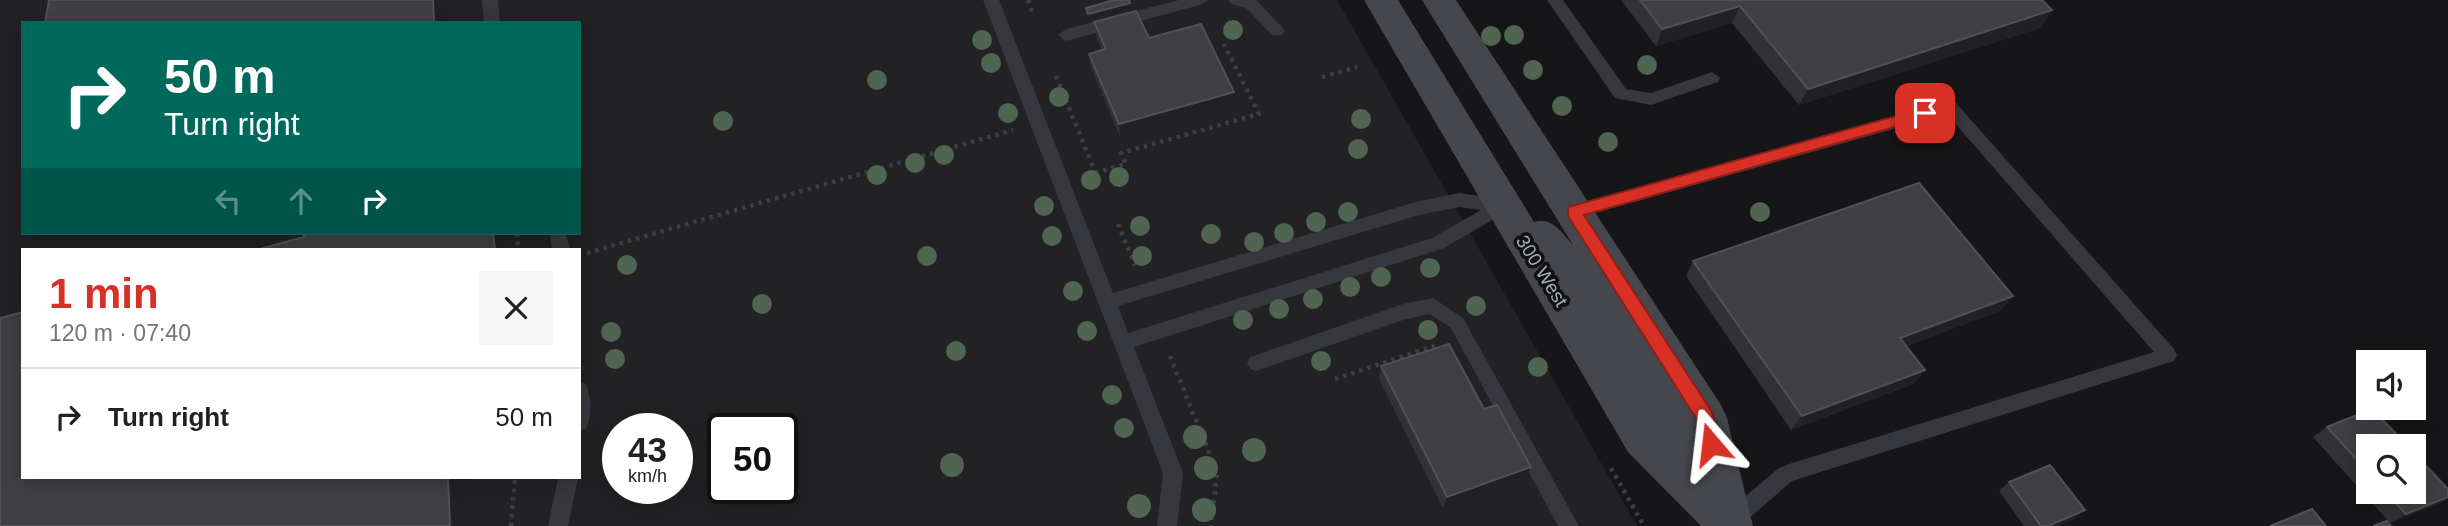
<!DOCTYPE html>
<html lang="en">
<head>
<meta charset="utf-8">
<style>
  body { margin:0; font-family:Arial,sans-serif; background:#f6f6f6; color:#202124; height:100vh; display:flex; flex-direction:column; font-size:26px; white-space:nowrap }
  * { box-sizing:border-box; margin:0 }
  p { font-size:23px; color:#757577 }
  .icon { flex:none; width:38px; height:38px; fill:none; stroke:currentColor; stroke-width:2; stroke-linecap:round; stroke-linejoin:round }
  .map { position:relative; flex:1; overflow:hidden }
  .panel { position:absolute; left:21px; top:248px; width:560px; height:231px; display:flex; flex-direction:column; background:#fff; border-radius:0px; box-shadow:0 4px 18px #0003 }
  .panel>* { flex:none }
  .top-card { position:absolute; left:21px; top:21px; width:560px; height:214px; border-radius:0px; box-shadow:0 4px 18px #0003; background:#00695c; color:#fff; overflow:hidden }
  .buttons { position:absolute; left:2356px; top:350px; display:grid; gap:14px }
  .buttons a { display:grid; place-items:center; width:70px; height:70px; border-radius:0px; background:#fff; box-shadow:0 4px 18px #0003; font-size:35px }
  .speed { position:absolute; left:602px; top:413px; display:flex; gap:14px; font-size:35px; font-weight:700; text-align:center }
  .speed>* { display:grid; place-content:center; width:91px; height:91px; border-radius:50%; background:#fff; box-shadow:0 4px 18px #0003; line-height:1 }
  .speed small { font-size:18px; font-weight:400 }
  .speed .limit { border:4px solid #111; border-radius:10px; background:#fff; color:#111 }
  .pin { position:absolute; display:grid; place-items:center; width:60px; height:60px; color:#fff; margin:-30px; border-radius:14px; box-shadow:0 4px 10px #0006 }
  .me { position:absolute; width:77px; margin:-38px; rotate:343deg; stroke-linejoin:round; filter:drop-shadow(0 0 5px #0008) }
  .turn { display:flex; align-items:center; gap:24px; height:147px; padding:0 28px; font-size:32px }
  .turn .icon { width:91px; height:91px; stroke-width:2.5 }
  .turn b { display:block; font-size:49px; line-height:60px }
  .lanes { display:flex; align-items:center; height:66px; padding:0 28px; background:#0003; justify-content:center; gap:35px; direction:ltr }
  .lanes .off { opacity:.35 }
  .round { display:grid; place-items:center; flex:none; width:74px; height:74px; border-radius:0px; background:#f6f6f6 }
  .summary { display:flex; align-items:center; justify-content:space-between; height:119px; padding:0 28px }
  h1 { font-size:42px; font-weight:800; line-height:52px; color:#d93025 }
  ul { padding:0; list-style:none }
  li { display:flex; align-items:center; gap:21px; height:98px; padding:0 28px; border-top:2px solid #e0e0e0 }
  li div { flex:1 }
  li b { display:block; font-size:26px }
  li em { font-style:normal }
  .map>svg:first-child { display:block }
  .built { fill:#222225; fill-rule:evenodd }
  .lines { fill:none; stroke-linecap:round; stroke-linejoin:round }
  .path { stroke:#3d3f44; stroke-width:4.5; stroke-dasharray:3.5 5; stroke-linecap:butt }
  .service { fill:#37383d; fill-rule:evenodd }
  .secondary { fill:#45474d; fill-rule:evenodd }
  .tree { fill:#506452 }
  .wall { fill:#323236 }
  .shaded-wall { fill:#212124 }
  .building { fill:#3f3f44; stroke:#4f5156; stroke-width:2 }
  .route { fill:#d93025; stroke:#8d1f18; stroke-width:2 }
  .labels { text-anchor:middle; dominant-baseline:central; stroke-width:7; stroke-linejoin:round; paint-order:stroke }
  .street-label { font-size:19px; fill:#a8adb8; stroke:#111113 }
</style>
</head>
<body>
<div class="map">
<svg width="2448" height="526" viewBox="0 0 2448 526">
  <rect width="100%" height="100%" fill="#161618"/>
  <path class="built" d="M 0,0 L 1337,0 L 1637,526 L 0,526 ZM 23,23 L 579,23 L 579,233 L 23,233 ZM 23,250 L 579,250 L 579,478 L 23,478 ZM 618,429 L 677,429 L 677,488 L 618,488 ZM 723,429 L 782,429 L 782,488 L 723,488 Z"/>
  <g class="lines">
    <path class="path" d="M 1028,0 L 1032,12
      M 1056,76 L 1101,186
      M 1322,77 L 1357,67
      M 1095,173 L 1126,164 L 1121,153 L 1259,114 L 1224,44
      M 1118,224 L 1135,266
      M 517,233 L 518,250
      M 587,253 L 1013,130
      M 1170,356 L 1217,472 L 1211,526
      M 1335,379 L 1437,345
      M 1611,468 L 1644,526
      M 511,526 L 515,478"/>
    <path class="service" d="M 482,0 L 498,0 L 500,23 L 484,23 Z
      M 983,0 L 999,0 L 1113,293 L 1419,201 L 1459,193 L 1502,199 L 1508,201 L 1511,206 L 1508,211 L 1444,248 L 1134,347 L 1183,473 L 1177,526 L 1157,526 L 1163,473 ZM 1459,207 L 1481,210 L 1432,238 L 1128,333 L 1118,306 L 1419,215 Z
      M 1179,0 L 1208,0 L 1200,5 L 1066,41 L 1058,35 L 1066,29 Z
      M 1228,0 L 1256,0 L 1282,27 L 1285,31 L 1282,35 L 1272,35 L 1246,8 L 1231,4 Z
      M 1547,0 L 1563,0 L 1626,89 L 1651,93 L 1712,72 L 1720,78 L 1718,82 L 1651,105 L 1615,98 Z
      M 1950,101 L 1956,103 L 2174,349 L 2177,355 L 2174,361 L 1792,481 L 1740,526 L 1723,526 L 1721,521 L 1724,514 L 1779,468 L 1786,465 L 2154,352 L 1947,114 L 1574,219 L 1568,217 L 1565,212 L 1568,207 L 1574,205 Z
      M 550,233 L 566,233 L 570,250 L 552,250 Z
      M 1433,298 L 1463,318 L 1579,526 L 1558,526 L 1451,328 L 1430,314 L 1403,320 L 1256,371 L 1250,369 L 1247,363 L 1250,357 L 1256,355 L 1403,304 Z
      M 579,382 L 586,384 C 592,399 592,414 586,429 L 579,431 Z
      M 558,478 L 578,478 L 568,526 L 548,526 Z"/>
    <path class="secondary" d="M 1364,0 L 1398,0 L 1534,222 C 1552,216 1562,233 1573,245 L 1422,0 L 1456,0 L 1721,405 L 1727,418 L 1753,526 L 1701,526 L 1628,452 Z"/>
  </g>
  <g class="tree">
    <circle cx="1233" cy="30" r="10"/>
    <circle cx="1514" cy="35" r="10"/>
    <circle cx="1491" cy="36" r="10"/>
    <circle cx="982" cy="40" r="10"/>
    <circle cx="991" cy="63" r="10"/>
    <circle cx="1647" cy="65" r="10"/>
    <circle cx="1533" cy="70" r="10"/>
    <circle cx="877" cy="80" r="10"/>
    <circle cx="1059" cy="97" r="10"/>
    <circle cx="1562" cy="106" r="10"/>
    <circle cx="1008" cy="113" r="10"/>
    <circle cx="1361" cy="119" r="10"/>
    <circle cx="723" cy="121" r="10"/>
    <circle cx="1608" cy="142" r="10"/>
    <circle cx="1358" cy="149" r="10"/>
    <circle cx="944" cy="155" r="10"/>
    <circle cx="915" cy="163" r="10"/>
    <circle cx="877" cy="175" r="10"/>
    <circle cx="1119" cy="177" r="10"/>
    <circle cx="1091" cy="180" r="10"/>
    <circle cx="1044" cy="206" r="10"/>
    <circle cx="1348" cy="212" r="10"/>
    <circle cx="1760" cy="212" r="10"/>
    <circle cx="1316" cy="222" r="10"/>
    <circle cx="1140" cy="226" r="10"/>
    <circle cx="1284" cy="233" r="10"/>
    <circle cx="1211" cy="234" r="10"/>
    <circle cx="1052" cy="236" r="10"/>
    <circle cx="1254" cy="242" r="10"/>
    <circle cx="927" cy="256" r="10"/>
    <circle cx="1142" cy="256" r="10"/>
    <circle cx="627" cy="265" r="10"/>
    <circle cx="1430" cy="268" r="10"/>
    <circle cx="1381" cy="277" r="10"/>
    <circle cx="1350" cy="287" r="10"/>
    <circle cx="1073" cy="291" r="10"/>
    <circle cx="1313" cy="299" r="10"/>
    <circle cx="762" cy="304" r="10"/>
    <circle cx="1476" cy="306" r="10"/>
    <circle cx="1279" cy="309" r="10"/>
    <circle cx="1243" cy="320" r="10"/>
    <circle cx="1428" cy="330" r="10"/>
    <circle cx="1087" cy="331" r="10"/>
    <circle cx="611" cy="332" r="10"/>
    <circle cx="956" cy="351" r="10"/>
    <circle cx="615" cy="359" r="10"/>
    <circle cx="1321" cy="361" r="10"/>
    <circle cx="1538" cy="367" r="10"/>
    <circle cx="1112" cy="395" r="10"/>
    <circle cx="1124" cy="428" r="10"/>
    <circle cx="1195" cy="437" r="12"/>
    <circle cx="1254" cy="450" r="12"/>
    <circle cx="952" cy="465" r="12"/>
    <circle cx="1206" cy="468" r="12"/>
    <circle cx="1139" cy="506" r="12"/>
    <circle cx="1204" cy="510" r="12"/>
  </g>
  <path class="wall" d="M 1621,0 L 2042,0 L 2052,10 L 2040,28 L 1799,105 L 1732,23 L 1656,46 Z
    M 1094,22 L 1149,38 L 1234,105 L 1120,137 L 1091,67 L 1089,54 L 1102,50 L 1096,36 Z
    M 1693,261 L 2013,296 L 2000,311 L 1906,346 L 1925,370 L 1913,384 L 1791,430 L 1686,276 Z
    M 1381,366 L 1484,409 L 1525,479 L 1443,508 L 1379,379 Z
    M 2327,427 L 2368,446 L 2368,492 L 2413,492 L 2448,489 L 2448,498 L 2438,504 L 2390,523 L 2313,437 Z
    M 2009,482 L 2074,519 L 2057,526 L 2024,526 L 1999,491 Z"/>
  <path class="shaded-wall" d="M 433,0 L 443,0 L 445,23 L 434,23 Z
    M 1130,3 L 1130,10 L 1089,20 L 1088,14 Z
    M 1740,6 L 1732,23 L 1656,46 L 1662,29 Z
    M 2052,10 L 2040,28 L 1799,105 L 1808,89 Z
    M 1234,92 L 1234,105 L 1120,137 L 1119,124 Z
    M 493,233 L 504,233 L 505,250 L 495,250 Z
    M 2013,296 L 2000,311 L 1888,352 L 1900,338 Z
    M 1925,370 L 1913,384 L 1791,430 L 1802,416 Z
    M 1531,467 L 1525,479 L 1443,508 L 1447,497 Z
    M 448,478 L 473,478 L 461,481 L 464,526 L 450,526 Z
    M 2448,497 L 2438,504 L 2390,523 L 2406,514 Z
    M 2085,510 L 2074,519 L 2057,526 L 2048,526 Z"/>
  <path class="building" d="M 49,0 L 433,0 L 434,23 L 45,23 Z
    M 1114,0 L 1129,0 L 1130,3 L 1088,14 L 1086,8 Z
    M 1640,0 L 2042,0 L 2052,10 L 1808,89 L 1740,6 L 1662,29 Z
    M 1136,11 L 1149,38 L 1201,24 L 1234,92 L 1119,124 L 1089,54 L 1106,49 L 1094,22 Z
    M 1919,183 L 2013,296 L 1900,338 L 1925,370 L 1802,416 L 1693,261 Z
    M 304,233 L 493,233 L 495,250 L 256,250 L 304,237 Z
    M 23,312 L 23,478 L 448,478 L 450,526 L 0,526 L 0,318 Z
    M 1449,344 L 1484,409 L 1497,405 L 1531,467 L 1447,497 L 1381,366 Z
    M 2372,409 L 2408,446 L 2368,446 L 2368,472 L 2327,427 Z
    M 2413,452 L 2448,489 L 2448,497 L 2406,514 L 2385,492 L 2413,492 Z
    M 2050,465 L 2085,510 L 2048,526 L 2041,526 L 2009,482 Z
    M 2312,509 L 2326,526 L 2270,526 Z
    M 2387,521 L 2391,526 L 2373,526 Z"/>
  <path class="route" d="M 1925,108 L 1932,113 L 1930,117 L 1584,215 L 1712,412 L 1720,444 L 1717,450 L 1705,450 L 1697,420 L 1568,216 L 1568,207 Z"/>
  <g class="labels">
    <g class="street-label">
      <text transform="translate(1542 271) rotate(58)">300 West</text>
    </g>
  </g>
</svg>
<div class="buttons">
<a><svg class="icon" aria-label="sound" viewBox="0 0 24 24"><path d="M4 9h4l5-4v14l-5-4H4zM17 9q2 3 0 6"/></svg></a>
<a><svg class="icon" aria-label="search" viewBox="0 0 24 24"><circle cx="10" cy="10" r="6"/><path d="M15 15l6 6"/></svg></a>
</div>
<div class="speed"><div>43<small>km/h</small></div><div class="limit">50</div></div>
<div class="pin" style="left:1925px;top:113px;background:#d93025"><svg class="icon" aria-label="arrive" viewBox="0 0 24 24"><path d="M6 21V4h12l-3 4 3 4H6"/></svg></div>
<svg class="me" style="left:1711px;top:444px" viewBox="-20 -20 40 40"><path d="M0-17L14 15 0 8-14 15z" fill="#d93025" stroke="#fff" stroke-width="4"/></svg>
<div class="top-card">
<div class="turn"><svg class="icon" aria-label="right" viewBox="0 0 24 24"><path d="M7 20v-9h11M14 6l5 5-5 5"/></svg><div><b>50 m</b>Turn right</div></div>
<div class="lanes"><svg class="icon off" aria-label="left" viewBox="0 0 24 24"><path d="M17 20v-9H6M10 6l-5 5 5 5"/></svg><svg class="icon off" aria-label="ahead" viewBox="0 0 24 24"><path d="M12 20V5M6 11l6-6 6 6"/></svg><svg class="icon" aria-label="right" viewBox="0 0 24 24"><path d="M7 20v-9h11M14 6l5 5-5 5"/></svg></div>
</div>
<section class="panel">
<div class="summary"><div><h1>1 min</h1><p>120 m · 07:40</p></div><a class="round"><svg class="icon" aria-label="close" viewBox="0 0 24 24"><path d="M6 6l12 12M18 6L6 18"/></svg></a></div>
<ul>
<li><svg class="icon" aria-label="right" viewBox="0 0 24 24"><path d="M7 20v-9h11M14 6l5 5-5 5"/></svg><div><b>Turn right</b></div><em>50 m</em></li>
</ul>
</section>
</div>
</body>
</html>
